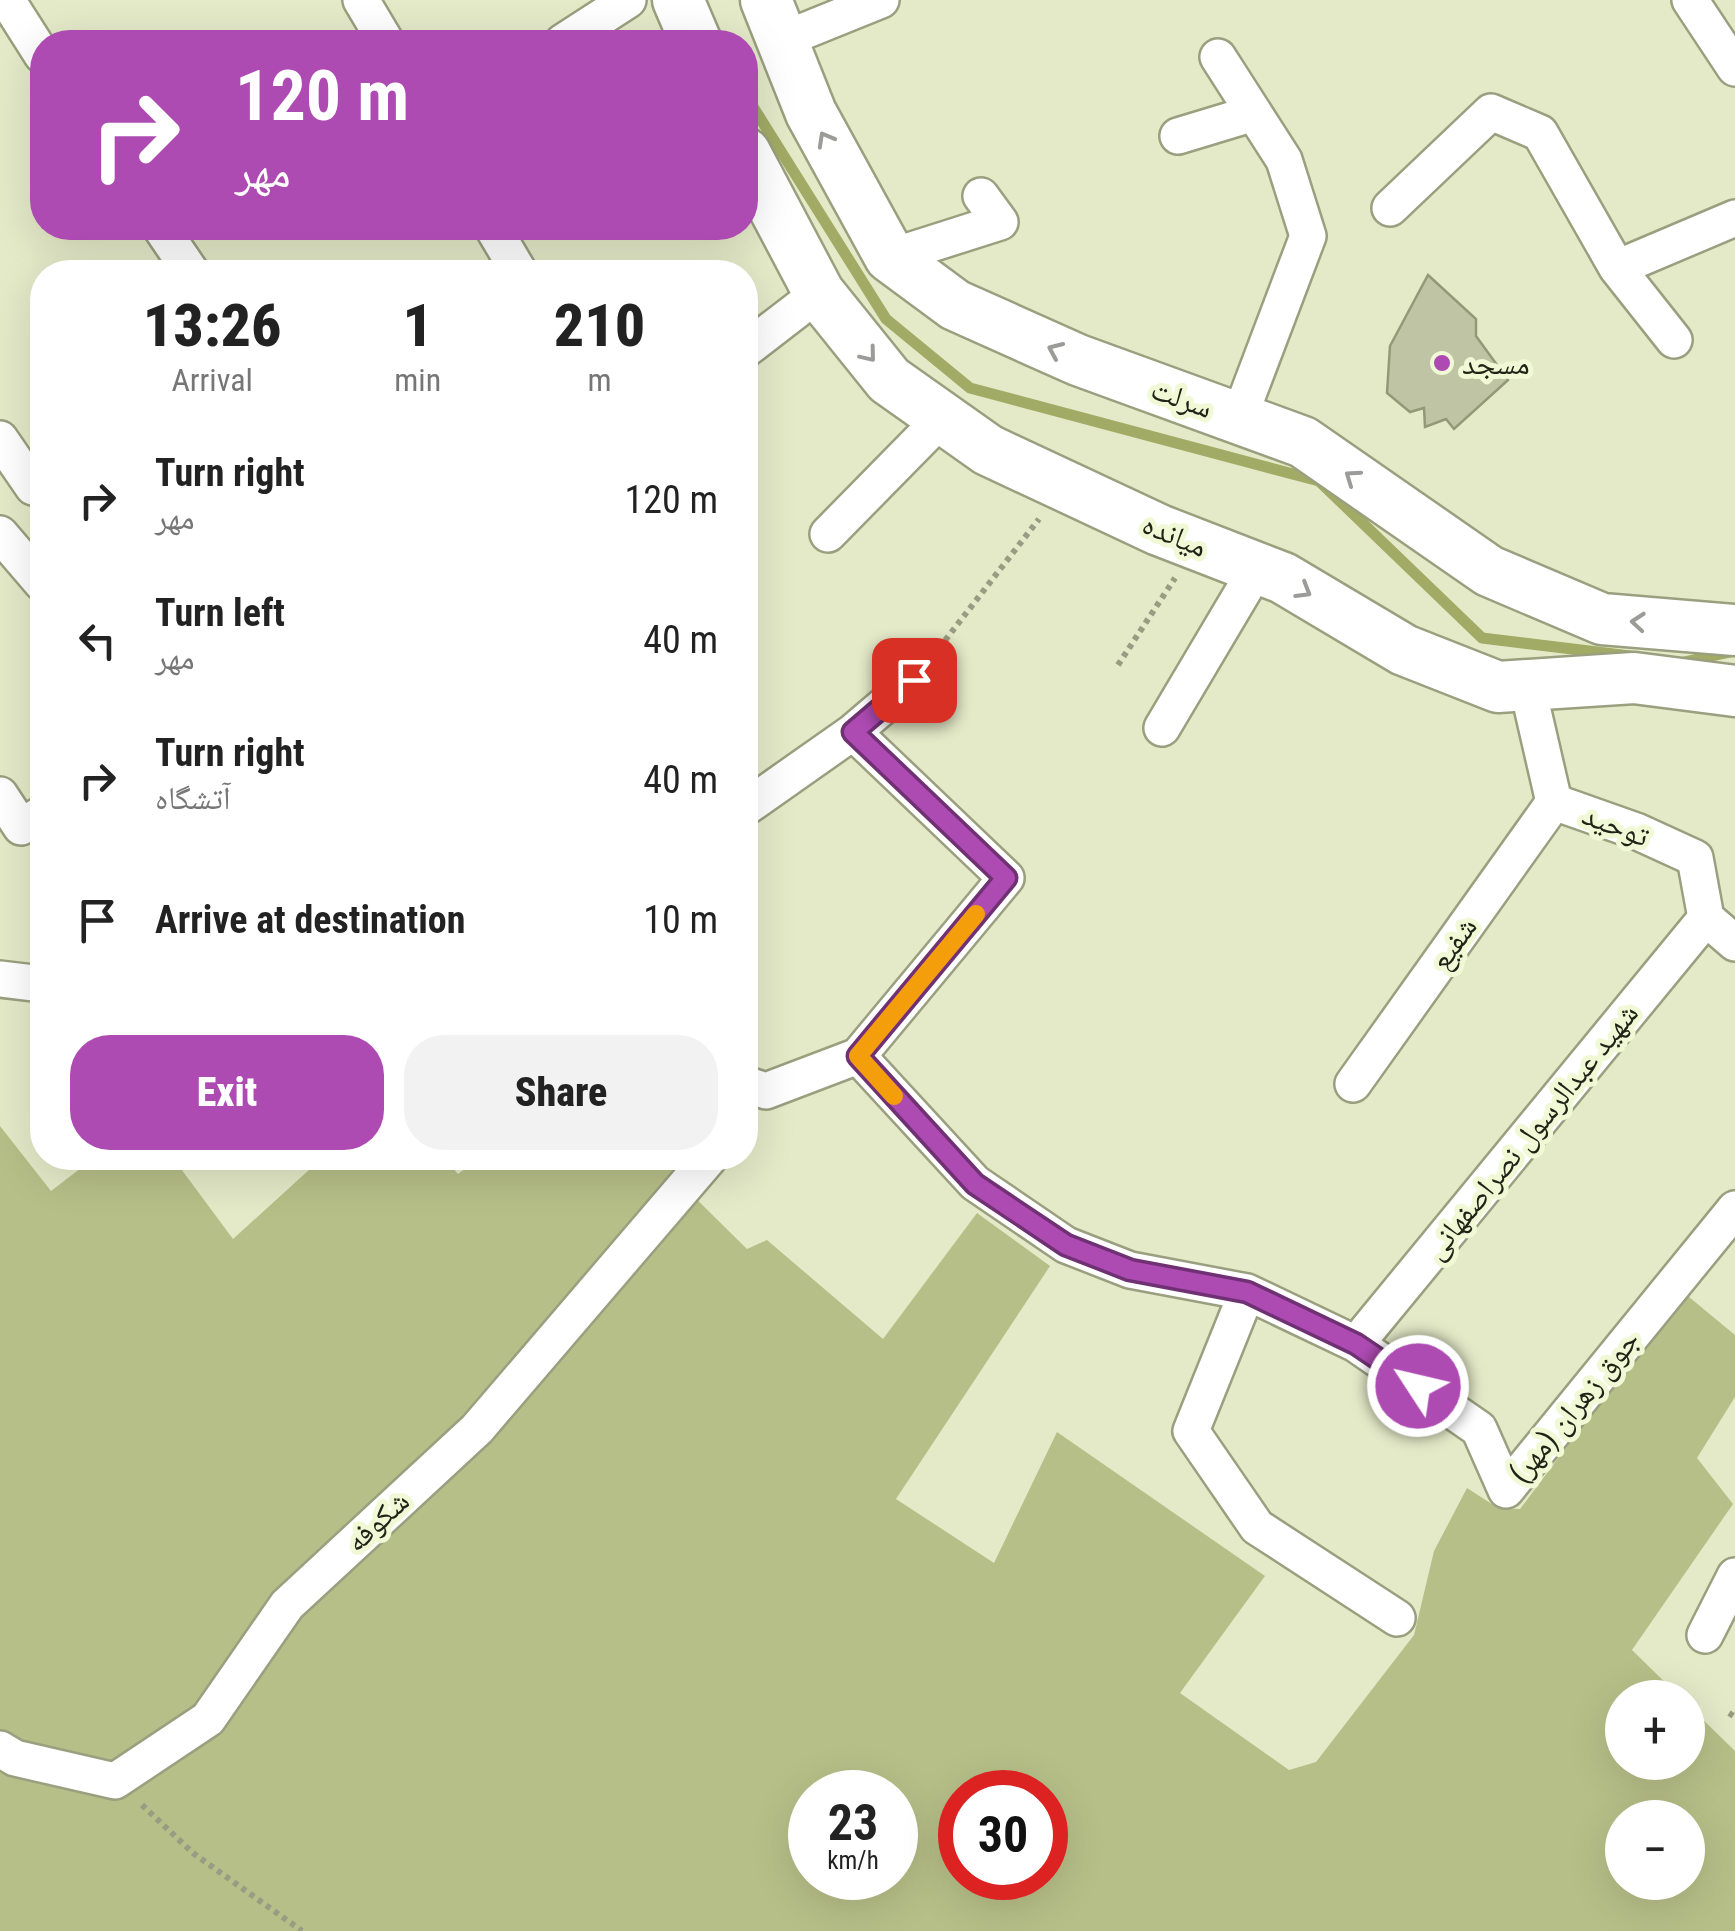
<!DOCTYPE html>
<html lang="en">
<head>
<meta charset="utf-8">
<style>
  body { margin:0; font-family:"Roboto Condensed","Noto Naskh Arabic",sans-serif; background:#f2f2f2; color:#222; height:100vh; display:flex; flex-direction:column; font-size:38px; white-space:nowrap }
  * { box-sizing:border-box; margin:0 }
  p { font-size:32px; color:#767676 }
  .icon { flex:none; width:55px; height:55px; fill:none; stroke:currentColor; stroke-width:2; stroke-linecap:round; stroke-linejoin:round }
  .map { position:relative; flex:1; overflow:hidden }
  .drawer { position:absolute; left:30px; top:260px; width:728px; height:910px; display:flex; flex-direction:column; background:#fff; border-radius:40px; box-shadow:0 10px 40px #0002 }
  .drawer>* { flex:none }
  .hud { position:absolute; left:30px; top:30px; width:728px; height:210px; border-radius:40px; box-shadow:0 10px 40px #0002; background:#ad4bb2; color:#fff; overflow:hidden }
  .fabs { position:absolute; left:1605px; top:1680px; display:grid; gap:20px }
  .fabs a { display:grid; place-items:center; width:100px; height:100px; border-radius:50%; background:#fff; box-shadow:0 10px 40px #0002; font-size:50px }
  .speed { position:absolute; left:788px; top:1770px; display:flex; gap:20px; font-size:50px; font-weight:700; text-align:center }
  .speed>* { display:grid; place-content:center; width:130px; height:130px; border-radius:50%; background:#fff; box-shadow:0 10px 40px #0002; line-height:1 }
  .speed small { font-size:25px; font-weight:400 }
  .speed .limit { border:15px solid #d22; background:#fff; color:#111 }
  .pin { position:absolute; display:grid; place-items:center; width:85px; height:85px; color:#fff; margin:-42px; border-radius:20px; box-shadow:0 5px 15px #0006 }
  .me { position:absolute; width:110px; margin:-55px; rotate:305deg; stroke-linejoin:round; filter:drop-shadow(0 0 8px #0008) }
  .turn { display:flex; align-items:center; gap:35px; height:210px; padding:0 40px; font-size:45px }
  .turn .icon { width:130px; height:130px; stroke-width:2.5 }
  .turn b { display:block; font-size:70px; line-height:85px }
  .eta { display:flex; justify-content:space-evenly; align-items:center; height:170px; text-align:center }
  .eta b { font-size:60px; font-weight:800; line-height:70px }
  .action { display:flex; gap:20px; margin-top:auto; padding:20px 40px }
  .action a { flex:1; height:115px; border-radius:40px; background:#ad4bb2; color:#fff; font-size:40px; font-weight:800; line-height:115px; text-align:center }
  .action a+a { background:#f2f2f2; color:#222 }
  ul { padding:0; list-style:none }
  li { display:flex; align-items:center; gap:30px; height:140px; padding:0 40px }
  li div { flex:1 }
  li b { display:block; font-size:38px }
  li em { font-style:normal }
  .map>svg:first-child { display:block }
  .green { fill:#b7bf88; fill-rule:evenodd }
  .lines { fill:none; stroke-linecap:round; stroke-linejoin:round }
  .stream { stroke:#a1ab65; stroke-width:11 }
  .building { fill:#bfc5a4; stroke:#939879; stroke-width:2.5 }
  .street-casing { stroke:#9a9f7f; stroke-width:40 }
  .secondary-casing { stroke:#9a9f7f; stroke-width:55 }
  .path { stroke:#979c82; stroke-width:6; stroke-dasharray:5 5; stroke-linecap:butt }
  .street { stroke:#fff; stroke-width:35 }
  .secondary { stroke:#fff; stroke-width:50 }
  .oneway { stroke:#9b9c97 }
  .route-casing { stroke:#703174; stroke-width:25 }
  .route { stroke:#ad4bb2; stroke-width:18 }
  .slow { stroke:#f59e0b; stroke-width:18 }
  .poi-dot { fill:#ad4bb2; stroke:#f1f8d5; stroke-width:4 }
  .labels { text-anchor:middle; dominant-baseline:central; stroke-width:10; stroke-linejoin:round; paint-order:stroke }
  .poi-label { font-size:30px; fill:#212317; stroke:#f1f8d5; text-anchor:start }
  .street-label { font-size:30px; fill:#212317; stroke:#f1f8d5 }
</style>
</head>
<body>
<div class="map">
<svg width="1735" height="1931" viewBox="0 0 1735 1931">
  <rect width="100%" height="100%" fill="#e4eac8"/>
  <path class="green" d="M 0,1126 L 51,1191 L 94,1158 L 173,1158 L 233,1239 L 322,1158 L 444,1158 L 458,1174 L 479,1158 L 686,1158 L 672,1175 L 747,1249 L 767,1240 L 883,1339 L 977,1213 L 1050,1266 L 896,1499 L 994,1563 L 1057,1432 L 1265,1576 L 1180,1693 L 1289,1770 L 1316,1762 L 1414,1635 L 1434,1551 L 1467,1488 L 1498,1508 L 1520,1509 L 1683,1292 L 1735,1335 L 1735,1397 L 1697,1458 L 1733,1504 L 1632,1650 L 1680,1697 L 1622,1698 L 1622,1762 L 1688,1762 L 1688,1705 L 1735,1751 L 1735,1931 L 0,1931 ZM 810,1792 L 895,1792 L 895,1878 L 810,1878 ZM 960,1792 L 1045,1792 L 1045,1878 L 960,1878 ZM 1622,1818 L 1688,1818 L 1688,1882 L 1622,1882 Z"/>
  <g class="lines">
    <path class="stream" d="M 745,94 L 886,319 L 970,388 L 1319,481 L 1482,638 L 1630,656
      M 1684,662 L 1734,651"/>
  </g>
  <path class="building" d="M 1428,275 L 1476,319 L 1476,336 L 1508,380 L 1454,429 L 1446,419 L 1425,427 L 1424,408 L 1410,412 L 1387,393 L 1390,346 Z"/>
  <g class="lines">
    <g class="street-casing">
      <path id="street" d="M 7,0 L 42,55
        M 361,0 L 386,42
        M 1690,0 L 1735,68
        M 782,40 L 881,0
        M 563,42 L 628,0
        M 1218,57 L 1284,160 L 1308,236 L 1239,418
        M 1178,136 L 1254,113
        M 1390,208 L 1491,112 L 1540,133 L 1617,268 L 1674,340
        M 161,228 L 191,272
        M 493,228 L 519,272
        M 890,257 L 1000,222 L 981,196
        M 1617,268 L 1735,218
        M 745,350 L 819,293
        M 0,439 L 33,487
        M 0,534 L 42,583
        M 828,534 L 942,418
        M 1527,685 L 1554,802 L 1636,831 L 1695,858 L 1706,918 L 1735,943
        M 1162,728 L 1257,568
        M 853,732 L 1006,878 L 858,1056
        M 0,795 L 21,827 L 42,814
        M 745,808 L 853,732 L 914,680
        M 0,979 L 42,984
        M 745,1084 L 766,1091 L 858,1056 L 975,1183 L 1066,1245 L 1130,1270 L 1247,1292 L 1356,1344 L 1479,1429 L 1506,1490 L 1735,1209
        M 1353,1084 L 1554,802
        M 1247,1292 L 1191,1431 L 1257,1527 L 1397,1618
        M 1356,1344 L 1706,918
        M 1705,1635 L 1735,1576
        M 0,1749 L 15,1758 L 115,1781 L 208,1719 L 287,1605 L 477,1429 L 709,1158"/>
    </g>
    <g class="secondary-casing">
      <path id="secondary" d="M 678,0 L 696,42
        M 766,0 L 811,113 L 890,257 L 955,305 L 1078,360 L 1303,442 L 1489,571 L 1602,619 L 1735,630
        M 745,153 L 819,293 L 889,380 L 988,450 L 1159,530 L 1283,578 L 1404,650 L 1498,687 L 1634,678 L 1735,691"/>
    </g>
    <path class="path" d="M 933,656 L 1039,519
      M 1118,665 L 1175,578
      M 1729,1713 L 1735,1717
      M 142,1805 L 193,1853 L 302,1931"/>
    <use href="#street" class="street"/>
    <use href="#secondary" class="secondary"/>
  </g>
  <defs><path id="oneway-chevron" d="M-2-3.5L2.5 0L-2 3.5" fill="none" stroke-width="1.6" stroke-linecap="round" stroke-linejoin="round" transform="scale(2.5)"/></defs>
  <g class="oneway">
    <use href="#oneway-chevron" transform="translate(825 139) rotate(-119)"/>
    <use href="#oneway-chevron" transform="translate(1055 350) rotate(-156)"/>
    <use href="#oneway-chevron" transform="translate(869 355) rotate(51)"/>
    <use href="#oneway-chevron" transform="translate(1352 477) rotate(-145)"/>
    <use href="#oneway-chevron" transform="translate(1304 591) rotate(31)"/>
    <use href="#oneway-chevron" transform="translate(1638 622) rotate(-175)"/>
  </g>
  <g class="lines">
    <g class="route-casing">
      <path id="route" d="M 914,680 L 853,732 L 1006,878 L 858,1056 L 975,1184 L 1066,1245 L 1130,1270 L 1247,1292 L 1356,1344 L 1418,1386"/>
    </g>
    <use href="#route" class="route"/>
    <path class="slow" d="M 894,1096 L 858,1056 L 976,914"/>
  </g>
  <circle class="poi-dot" cx="1442" cy="363" r="10"/>
  <g class="labels">
    <g class="poi-label">
      <text x="1462" y="363">مسجد</text>
    </g>
    <g class="street-label">
      <text transform="translate(1182 398) rotate(20)">سرلت</text>
      <text transform="translate(1175 535) rotate(23)">میانده</text>
      <text transform="translate(1616 825) rotate(21)">توحید</text>
      <text transform="translate(1453 943) rotate(-54)">شفیع</text>
      <text transform="translate(1531 1131) rotate(-51)">شهید عبدالرسول نصراصفهانی</text>
      <text transform="translate(1574 1406) rotate(-51)">جوق زهران (مهر)</text>
      <text transform="translate(377 1521) rotate(-43)">شکوفه</text>
    </g>
  </g>
</svg>
<div class="fabs">
<a>+</a>
<a>−</a>
</div>
<div class="speed"><div>23<small>km/h</small></div><div class="limit">30</div></div>
<div class="pin" style="left:914px;top:680px;background:#d93025"><svg class="icon" aria-label="arrive" viewBox="0 0 24 24"><path d="M6 21V4h12l-3 4 3 4H6"/></svg></div>
<svg class="me" style="left:1418px;top:1386px" viewBox="-20 -20 40 40"><circle r="17" fill="#ad4bb2" stroke="#fff" stroke-width="3"/><path d="M0-11L8 9 0 5-8 9z" fill="#fff"/></svg>
<div class="hud">
<div class="turn"><svg class="icon" aria-label="right" viewBox="0 0 24 24"><path d="M7 20v-9h11M14 6l5 5-5 5"/></svg><div><b>120 m</b>مهر</div></div>
</div>
<section class="drawer">
<div class="eta">
<div><b>13:26</b><p>Arrival</p></div>
<div><b>1</b><p>min</p></div>
<div><b>210</b><p>m</p></div>
</div>
<ul>
<li><svg class="icon" aria-label="right" viewBox="0 0 24 24"><path d="M7 20v-9h11M14 6l5 5-5 5"/></svg><div><b>Turn right</b><p>مهر</p></div><em>120 m</em></li>
<li><svg class="icon" aria-label="left" viewBox="0 0 24 24"><path d="M17 20v-9H6M10 6l-5 5 5 5"/></svg><div><b>Turn left</b><p>مهر</p></div><em>40 m</em></li>
<li><svg class="icon" aria-label="right" viewBox="0 0 24 24"><path d="M7 20v-9h11M14 6l5 5-5 5"/></svg><div><b>Turn right</b><p>آتشگاه</p></div><em>40 m</em></li>
<li><svg class="icon" aria-label="arrive" viewBox="0 0 24 24"><path d="M6 21V4h12l-3 4 3 4H6"/></svg><div><b>Arrive at destination</b></div><em>10 m</em></li>
</ul>
<div class="action"><a>Exit</a><a>Share</a></div>
</section>
</div>
</body>
</html>
